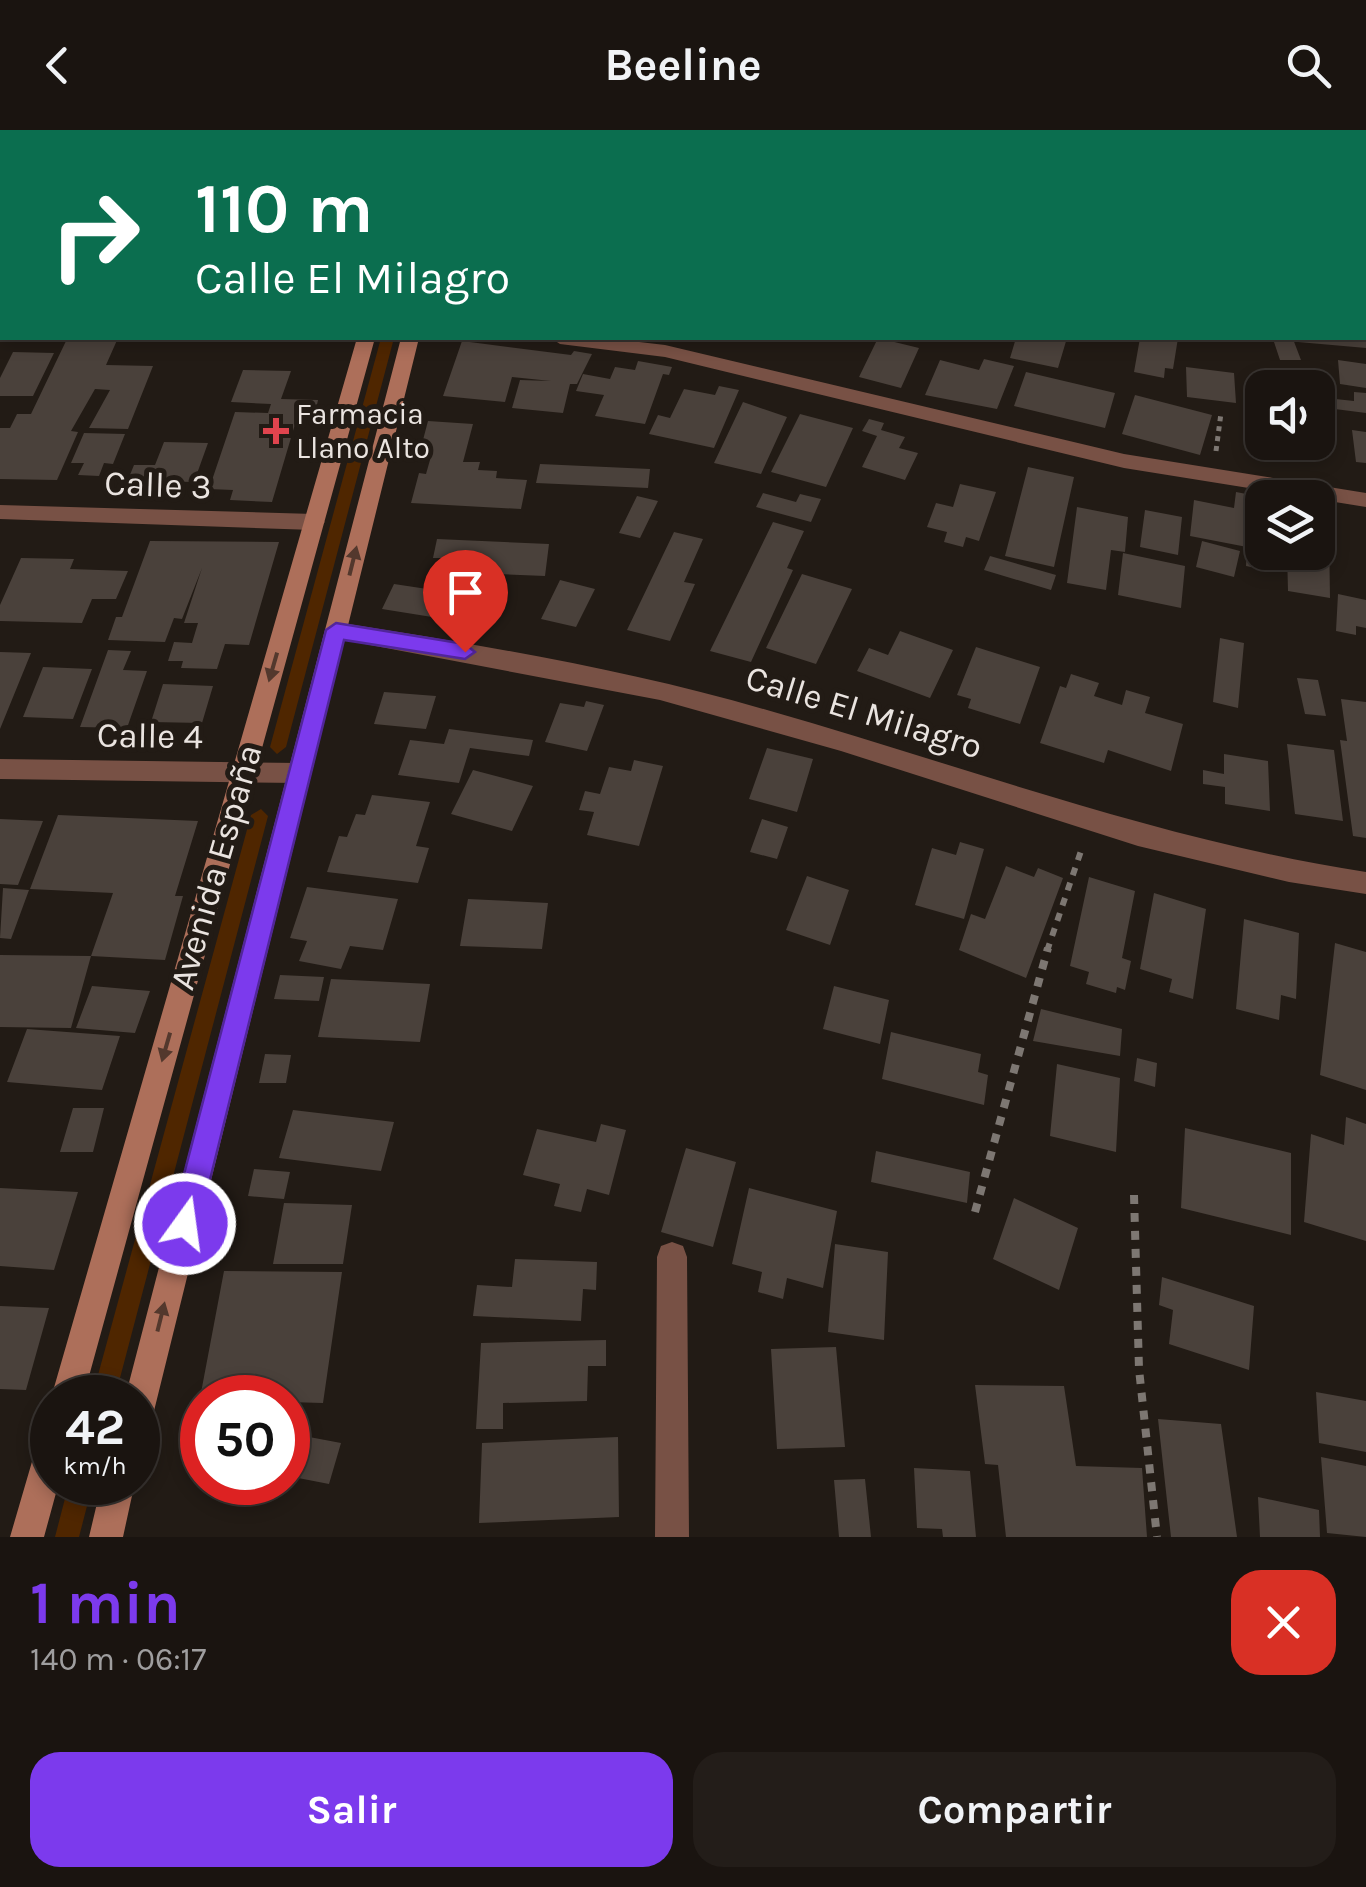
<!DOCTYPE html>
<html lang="es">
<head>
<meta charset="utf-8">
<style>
  body { margin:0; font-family:Karla,sans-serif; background:#231d19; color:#f1f3f6; height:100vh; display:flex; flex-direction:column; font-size:38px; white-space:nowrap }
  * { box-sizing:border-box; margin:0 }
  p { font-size:32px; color:#9f9e9f }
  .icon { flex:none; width:55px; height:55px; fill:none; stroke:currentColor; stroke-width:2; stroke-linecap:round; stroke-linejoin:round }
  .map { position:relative; height:1407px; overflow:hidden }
  .sheet { display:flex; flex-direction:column; background:#1a1410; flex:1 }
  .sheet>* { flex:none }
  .banner { position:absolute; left:0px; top:0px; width:1368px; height:210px; box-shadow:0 5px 15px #0003,0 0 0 2px #383330; background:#0b6e4f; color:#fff; overflow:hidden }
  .tools { position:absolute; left:1245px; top:240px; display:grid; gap:20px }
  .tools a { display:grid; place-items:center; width:90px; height:90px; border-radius:20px; background:#1a1410; box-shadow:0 5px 15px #0003,0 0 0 2px #383330; font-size:50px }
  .speed { position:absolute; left:30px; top:1245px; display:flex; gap:20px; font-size:50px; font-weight:700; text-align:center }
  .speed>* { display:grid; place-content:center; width:130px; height:130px; border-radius:50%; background:#1a1410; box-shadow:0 5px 15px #0003,0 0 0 2px #383330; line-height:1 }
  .speed small { font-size:25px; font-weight:400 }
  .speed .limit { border:15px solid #d22; background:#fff; color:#111 }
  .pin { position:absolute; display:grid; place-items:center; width:85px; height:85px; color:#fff; margin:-102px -42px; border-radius:50% 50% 50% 0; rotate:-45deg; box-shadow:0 0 10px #0007 }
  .pin .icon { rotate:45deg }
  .me { position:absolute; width:110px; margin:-55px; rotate:14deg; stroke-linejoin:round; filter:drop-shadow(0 0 8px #0008) }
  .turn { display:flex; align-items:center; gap:35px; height:210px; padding:0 30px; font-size:45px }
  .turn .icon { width:130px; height:130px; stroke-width:2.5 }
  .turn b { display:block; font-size:70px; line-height:85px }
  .round { display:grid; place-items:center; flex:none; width:105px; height:105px; border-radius:30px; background:#231d19 }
  .overview { display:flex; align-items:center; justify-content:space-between; height:170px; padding:0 30px }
  h1 { font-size:60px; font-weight:700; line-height:75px; color:#7c3aed }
  .primary-button { display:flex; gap:20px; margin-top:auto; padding:20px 30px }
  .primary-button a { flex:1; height:115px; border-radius:30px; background:#7c3aed; color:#fff; font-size:40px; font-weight:700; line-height:115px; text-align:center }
  .primary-button a+a { background:#231d19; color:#f1f3f6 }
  header { display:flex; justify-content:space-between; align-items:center; height:130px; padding:0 30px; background:#1a1410; font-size:45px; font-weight:700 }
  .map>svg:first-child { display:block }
  .green { fill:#4f2600 }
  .building { fill:#4a413b }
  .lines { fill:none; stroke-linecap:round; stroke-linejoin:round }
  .path-far2 { stroke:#7d7772; stroke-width:5; stroke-dasharray:5 5; stroke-linecap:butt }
  .path-far1 { stroke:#7d7772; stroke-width:6; stroke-dasharray:8 8; stroke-linecap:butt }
  .path { stroke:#7d7772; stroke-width:8; stroke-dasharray:9 9; stroke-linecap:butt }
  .street { fill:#785145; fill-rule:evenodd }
  .secondary { fill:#ad6f5a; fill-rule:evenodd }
  .oneway { fill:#53382d }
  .route { fill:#7c3aed; stroke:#51269a; stroke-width:2.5 }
  .health-dot { fill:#e0444e; stroke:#221b15; stroke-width:4 }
  .labels { text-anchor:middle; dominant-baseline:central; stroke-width:10; stroke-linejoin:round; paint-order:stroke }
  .far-poi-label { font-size:30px; fill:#eae4e0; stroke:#221b15; text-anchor:start }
  .street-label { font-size:35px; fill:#eae4e0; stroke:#221b15 }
</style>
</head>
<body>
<header><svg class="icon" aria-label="back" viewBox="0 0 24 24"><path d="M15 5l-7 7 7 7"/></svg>Beeline<svg class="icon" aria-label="search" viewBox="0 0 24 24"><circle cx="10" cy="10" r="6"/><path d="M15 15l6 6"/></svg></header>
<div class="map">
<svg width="1366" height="1407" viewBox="0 0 1366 1407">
  <rect width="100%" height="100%" fill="#221b15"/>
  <path class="green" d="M 381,208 L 394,208 L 286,617 L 277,624 L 270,617 Z
    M 261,679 L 268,686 L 115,1267 L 92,1267 L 251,685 Z
    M 69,1353 L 93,1353 L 79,1407 L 55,1407 Z"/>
  <path class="building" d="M 99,208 L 118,208 L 106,235 L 153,236 L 128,299 L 89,298 L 110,260 L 95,259 L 71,301 L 78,302 L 57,350 L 0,349 L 0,298 L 10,298 L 17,284 L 31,284 L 66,211 L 97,212 Z
    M 878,208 L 919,218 L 901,258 L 859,247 Z
    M 1016,208 L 1067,208 L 1058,238 L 1010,228 Z
    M 1140,208 L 1178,208 L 1173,239 L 1165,238 L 1164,248 L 1134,242 Z
    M 1297,208 L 1366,208 L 1366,218 L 1298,212 Z
    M 1273,209 L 1293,209 L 1301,230 L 1280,230 Z
    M 462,211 L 571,225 L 574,221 L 592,224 L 577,254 L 570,254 L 563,283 L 512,278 L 520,250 L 551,251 L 512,247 L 505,272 L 443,266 Z
    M 13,222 L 54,223 L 33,266 L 0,266 L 0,248 Z
    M 984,229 L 1014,236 L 997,279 L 925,265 L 940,230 L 979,240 Z
    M 1338,230 L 1366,234 L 1366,258 L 1340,254 Z
    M 638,231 L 672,237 L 669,245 L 663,244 L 645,294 L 595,286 L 604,265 L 576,261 L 583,244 L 610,249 L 615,237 L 635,240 Z
    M 1186,237 L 1234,243 L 1236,273 L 1187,267 Z
    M 243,240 L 291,241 L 281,269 L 318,270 L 315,284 L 298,284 L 272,372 L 230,370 L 233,360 L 209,359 L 235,282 L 268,283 L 271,274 L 231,272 Z
    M 1026,242 L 1115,263 L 1105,298 L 1014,276 Z
    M 1245,253 L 1262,256 L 1262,297 L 1245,295 Z
    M 719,256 L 739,260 L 714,318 L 649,304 L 658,285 L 670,288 L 684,259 L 715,265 Z
    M 1354,262 L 1366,263 L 1366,283 L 1327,278 L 1326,268 L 1354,271 Z
    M 1135,265 L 1212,285 L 1200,325 L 1122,304 Z
    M 743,272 L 787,287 L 761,344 L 714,333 Z
    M 800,284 L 853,298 L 826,357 L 771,342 Z
    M 869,289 L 884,293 L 881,300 L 905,307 L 899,318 L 918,323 L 905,350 L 862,337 L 877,306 L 862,301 Z
    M 428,291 L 473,294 L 463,332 L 480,332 L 478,340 L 497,341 L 496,348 L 527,350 L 521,379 L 411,373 L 419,343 L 426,344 L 430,330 L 418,329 Z
    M 1352,300 L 1366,302 L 1366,333 L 1356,332 Z
    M 84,303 L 125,304 L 113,334 L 104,333 L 99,346 L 78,345 L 84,333 L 71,333 Z
    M 164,312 L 208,313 L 194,352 L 149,351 L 147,358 L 125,357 L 134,335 L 155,335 Z
    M 540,334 L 650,339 L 648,358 L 536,353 Z
    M 1028,337 L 1074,347 L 1054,437 L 1005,426 Z
    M 960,354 L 996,362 L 979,411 L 966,407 L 963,417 L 944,412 L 947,402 L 927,397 L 936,373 L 953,377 Z
    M 1236,362 L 1262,367 L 1266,440 L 1246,436 L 1247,417 L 1190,406 L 1194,370 L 1234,378 Z
    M 763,363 L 796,372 L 800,364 L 821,369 L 811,392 L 756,377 Z
    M 637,366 L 658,371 L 640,408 L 619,403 Z
    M 1077,377 L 1128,387 L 1125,422 L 1111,420 L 1106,460 L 1067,453 Z
    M 1145,380 L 1182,387 L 1178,425 L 1140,417 Z
    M 773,392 L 804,401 L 787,438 L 793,440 L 751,532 L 710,521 Z
    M 674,402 L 703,409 L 684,452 L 695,454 L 670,511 L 627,500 Z
    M 1318,402 L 1329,404 L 1330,468 L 1288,461 L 1287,422 L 1318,422 Z
    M 437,409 L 549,414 L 545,446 L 447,442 L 449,428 L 433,428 Z
    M 150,411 L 279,412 L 249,515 L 225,514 L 217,539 L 181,538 L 183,531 L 168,531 L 174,512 L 192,513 L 198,493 L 184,493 L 202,438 L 182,489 L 174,488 L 165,512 L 108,510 L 116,487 L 122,487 Z
    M 1202,411 L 1240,421 L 1234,447 L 1196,437 Z
    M 1123,423 L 1185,436 L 1181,478 L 1118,465 Z
    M 990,426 L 1056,445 L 1051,460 L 984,440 Z
    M 21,428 L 74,429 L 70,439 L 128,441 L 116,469 L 92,469 L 82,493 L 0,491 L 0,475 Z
    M 802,444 L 852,459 L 816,534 L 766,518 Z
    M 560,450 L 595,459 L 576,497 L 541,489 Z
    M 394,454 L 467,465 L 457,491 L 382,479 Z
    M 1338,464 L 1366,470 L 1366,498 L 1356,496 L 1356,505 L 1336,501 Z
    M 900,501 L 953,520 L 930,568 L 857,541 L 869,518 L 888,525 Z
    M 1220,508 L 1244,513 L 1238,578 L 1213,572 Z
    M 976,517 L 1040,537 L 1020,594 L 968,578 L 971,569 L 957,565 Z
    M 108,520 L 131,521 L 123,540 L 147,541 L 127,598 L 80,597 Z
    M 0,522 L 31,523 L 0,599 Z
    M 43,537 L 92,539 L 73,589 L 23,587 Z
    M 1071,544 L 1099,553 L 1094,566 L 1122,575 L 1126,560 L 1150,567 L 1145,583 L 1183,594 L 1171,641 L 1108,620 L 1104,633 L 1040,613 L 1060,556 L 1066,558 Z
    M 1297,548 L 1318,550 L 1326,586 L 1305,584 Z
    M 163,554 L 213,556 L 202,593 L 151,592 Z
    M 384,562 L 436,566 L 426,599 L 374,594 Z
    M 1341,569 L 1366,572 L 1366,708 L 1353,706 L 1340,610 L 1347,611 Z
    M 586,571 L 604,575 L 587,621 L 545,612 L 560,573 L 584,577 Z
    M 449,599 L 533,610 L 529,626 L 470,618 L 459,653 L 398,645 L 410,610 L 444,614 Z
    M 1287,614 L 1334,620 L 1343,691 L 1295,684 Z
    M 767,618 L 813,629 L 797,682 L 749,669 Z
    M 1224,624 L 1268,631 L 1270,681 L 1225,674 L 1225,657 L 1203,654 L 1203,640 L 1224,644 Z
    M 634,630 L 663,636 L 639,716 L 587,705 L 594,682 L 579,680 L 585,661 L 600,664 L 609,637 L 631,641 Z
    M 473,640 L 533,656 L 512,701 L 451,684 Z
    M 372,665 L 430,672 L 416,716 L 429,718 L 418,753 L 327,742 L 339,706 L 347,707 L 356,684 L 365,685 Z
    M 58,685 L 198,691 L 175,766 L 183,766 L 165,830 L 91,826 L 113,763 L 30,759 Z
    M 0,689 L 43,691 L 18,755 L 0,754 Z
    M 762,689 L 788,697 L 777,729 L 750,722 Z
    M 960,712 L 984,719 L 964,789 L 915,775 L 932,718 L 956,725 Z
    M 1006,736 L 1034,747 L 1038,738 L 1063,748 L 1026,848 L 959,820 L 971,784 L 985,789 Z
    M 807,746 L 849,760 L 830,815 L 786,800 Z
    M 1089,747 L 1135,761 L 1122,828 L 1131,831 L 1125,860 L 1117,857 L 1116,863 L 1086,854 L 1089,842 L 1070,836 Z
    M 307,757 L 398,769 L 383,820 L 350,816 L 341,839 L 299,831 L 307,811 L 290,808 Z
    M 3,758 L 29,760 L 11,809 L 0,808 Z
    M 1154,763 L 1206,779 L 1193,869 L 1169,862 L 1172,849 L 1140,839 Z
    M 468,769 L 548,773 L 542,819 L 460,816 Z
    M 1244,789 L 1299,803 L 1296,869 L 1281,865 L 1279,890 L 1236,879 Z
    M 1335,813 L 1366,822 L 1366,960 L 1320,945 Z
    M 0,825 L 91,826 L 71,898 L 0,897 Z
    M 280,845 L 324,847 L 319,871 L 274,869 Z
    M 331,849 L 430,854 L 420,912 L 318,907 Z
    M 92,856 L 150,861 L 135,903 L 76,898 Z
    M 834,856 L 889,870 L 880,914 L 823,899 Z
    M 1041,879 L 1122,899 L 1120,926 L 1033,911 Z
    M 27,899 L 120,906 L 102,960 L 7,952 Z
    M 891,902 L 981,924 L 978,942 L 988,945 L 984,975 L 882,949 Z
    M 265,924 L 291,925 L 286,953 L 259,953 Z
    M 1137,928 L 1157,933 L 1155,957 L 1134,951 Z
    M 1057,934 L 1120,948 L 1116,1022 L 1050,1006 Z
    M 73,978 L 104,978 L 93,1022 L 60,1022 Z
    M 293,980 L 394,992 L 381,1041 L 279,1028 Z
    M 1346,987 L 1366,994 L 1366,1111 L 1304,1092 L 1311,1004 L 1344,1015 Z
    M 601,994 L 626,1000 L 609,1065 L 587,1059 L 581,1082 L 554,1076 L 560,1054 L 523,1045 L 537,999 L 596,1012 Z
    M 1185,998 L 1291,1023 L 1291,1105 L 1181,1078 Z
    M 686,1018 L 736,1032 L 713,1117 L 661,1102 Z
    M 876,1021 L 970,1042 L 967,1073 L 871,1052 Z
    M 254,1039 L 290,1042 L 284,1069 L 248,1066 Z
    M 0,1058 L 78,1062 L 54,1140 L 0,1136 Z
    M 749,1058 L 837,1081 L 823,1158 L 787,1148 L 783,1169 L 758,1162 L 762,1142 L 732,1134 Z
    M 1014,1068 L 1078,1098 L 1059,1160 L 993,1129 Z
    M 284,1073 L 352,1075 L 343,1134 L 273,1134 Z
    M 835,1114 L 888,1122 L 884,1210 L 828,1202 Z
    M 515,1129 L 597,1132 L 596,1160 L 583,1159 L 581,1191 L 473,1186 L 477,1155 L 512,1157 Z
    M 224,1141 L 342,1142 L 323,1273 L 288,1272 L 288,1268 L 200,1268 Z
    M 1162,1147 L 1254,1176 L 1249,1240 L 1169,1214 L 1173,1180 L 1159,1175 Z
    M 0,1176 L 49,1178 L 26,1260 L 0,1259 Z
    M 606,1210 L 606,1236 L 588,1236 L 587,1271 L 503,1273 L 503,1299 L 476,1299 L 481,1213 Z
    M 836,1217 L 845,1317 L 777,1319 L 771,1219 Z
    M 975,1255 L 1064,1256 L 1076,1336 L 1142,1338 L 1147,1407 L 1006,1407 L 998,1335 L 985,1334 Z
    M 1316,1262 L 1366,1271 L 1366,1322 L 1319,1313 Z
    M 193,1287 L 202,1288 L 202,1320 L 185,1318 Z
    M 1158,1289 L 1221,1294 L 1237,1407 L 1171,1407 Z
    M 288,1303 L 341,1313 L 329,1354 L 288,1346 Z
    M 618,1307 L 619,1387 L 479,1393 L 482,1313 Z
    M 1321,1327 L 1366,1336 L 1366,1407 L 1327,1403 Z
    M 914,1338 L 970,1341 L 976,1407 L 943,1407 L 942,1399 L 917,1398 Z
    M 865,1349 L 871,1407 L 839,1407 L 834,1350 Z
    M 1258,1367 L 1319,1380 L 1320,1407 L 1260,1407 Z"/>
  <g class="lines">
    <path class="path-far2" d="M 1216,321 L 1221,283"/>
    <path class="path-far1" d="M 1047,821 L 1082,718"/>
    <path class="path" d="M 1134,1065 L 1139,1239 L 1157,1407
      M 975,1082 L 1048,818"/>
    <path class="street" d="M 0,3 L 2,3 L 2,13 L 0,13 Z
      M 0,24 L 2,25 L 2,35 L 0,34 Z
      M 0,180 L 2,180 L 2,192 L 0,192 Z
      M 551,208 L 605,208 L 665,215 L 1124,324 L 1366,363 L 1366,377 L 1124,338 L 665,227 L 560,214 Z
      M 0,375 L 314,384 L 325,392 L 314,400 L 0,389 Z
      M 336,492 C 481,515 626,539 767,580 C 967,637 1159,710 1366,742 L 1366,764 L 1289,752 L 1138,716 L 841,621 L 660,570 L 328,507 L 325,501 Z
      M 0,629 L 299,633 L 308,636 L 311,643 L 308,650 L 299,653 L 0,649 Z
      M 672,1112 L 683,1116 L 687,1127 L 689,1407 L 655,1407 L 657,1127 L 661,1116 Z"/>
    <path class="secondary" d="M 417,0 L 433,0 L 433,2 L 417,2 Z
      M 357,208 L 375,208 L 83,1268 L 52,1268 L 52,1272 L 51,1268 Z
      M 401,208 L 419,208 L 154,1281 L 149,1292 L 138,1297 L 138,1268 L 125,1268 Z
      M 52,1302 L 52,1352 L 59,1352 L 44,1407 L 10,1407 L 36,1318 L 40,1306 Z
      M 102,1352 L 135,1352 L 123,1407 L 89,1407 Z"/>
  </g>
  <defs><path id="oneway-solid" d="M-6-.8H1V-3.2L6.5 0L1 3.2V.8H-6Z" transform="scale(2.5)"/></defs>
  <g class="oneway">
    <use href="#oneway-solid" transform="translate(353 431) rotate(-76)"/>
    <use href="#oneway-solid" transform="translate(273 537) rotate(106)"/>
    <use href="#oneway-solid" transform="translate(166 917) rotate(106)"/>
    <use href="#oneway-solid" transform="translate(161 1187) rotate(-76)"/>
  </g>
  <path class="route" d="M 336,493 L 465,514 L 475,522 L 465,529 L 344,510 L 199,1094 L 195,1103 L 185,1107 L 175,1103 L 171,1094 L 326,500 Z"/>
  <path class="health-dot" d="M271 286h10v10h10v10h-10v10h-10v-10h-10v-10h10z"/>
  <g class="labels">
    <g class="far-poi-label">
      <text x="296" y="284">Farmacia<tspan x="296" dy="34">Llano Alto</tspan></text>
    </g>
    <g class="street-label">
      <text transform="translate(158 355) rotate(2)">Calle 3</text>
      <text transform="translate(864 582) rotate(17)">Calle El Milagro</text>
      <text transform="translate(150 606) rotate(1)">Calle 4</text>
      <text transform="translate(216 737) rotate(-74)">Avenida España</text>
    </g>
  </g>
</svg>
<div class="tools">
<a><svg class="icon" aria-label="sound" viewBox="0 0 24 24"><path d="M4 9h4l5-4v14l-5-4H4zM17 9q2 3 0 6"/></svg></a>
<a><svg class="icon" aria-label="layers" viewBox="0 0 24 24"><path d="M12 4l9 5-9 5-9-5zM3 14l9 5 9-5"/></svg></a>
</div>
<div class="speed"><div>42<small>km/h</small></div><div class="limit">50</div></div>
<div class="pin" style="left:465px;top:522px;background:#d93025"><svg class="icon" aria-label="arrive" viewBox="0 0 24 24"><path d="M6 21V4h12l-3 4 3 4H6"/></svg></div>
<svg class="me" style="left:185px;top:1094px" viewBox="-20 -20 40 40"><circle r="17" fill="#7c3aed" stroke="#fff" stroke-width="3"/><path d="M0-11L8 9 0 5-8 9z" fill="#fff"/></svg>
<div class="banner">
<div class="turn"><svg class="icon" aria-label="right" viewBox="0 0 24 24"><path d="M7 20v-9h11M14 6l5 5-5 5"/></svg><div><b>110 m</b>Calle El Milagro</div></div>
</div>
</div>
<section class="sheet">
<div class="overview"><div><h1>1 min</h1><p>140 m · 06:17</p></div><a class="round" style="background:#d93025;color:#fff"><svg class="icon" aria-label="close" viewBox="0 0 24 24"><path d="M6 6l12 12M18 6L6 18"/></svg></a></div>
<div class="primary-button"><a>Salir</a><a>Compartir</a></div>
</section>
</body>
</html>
